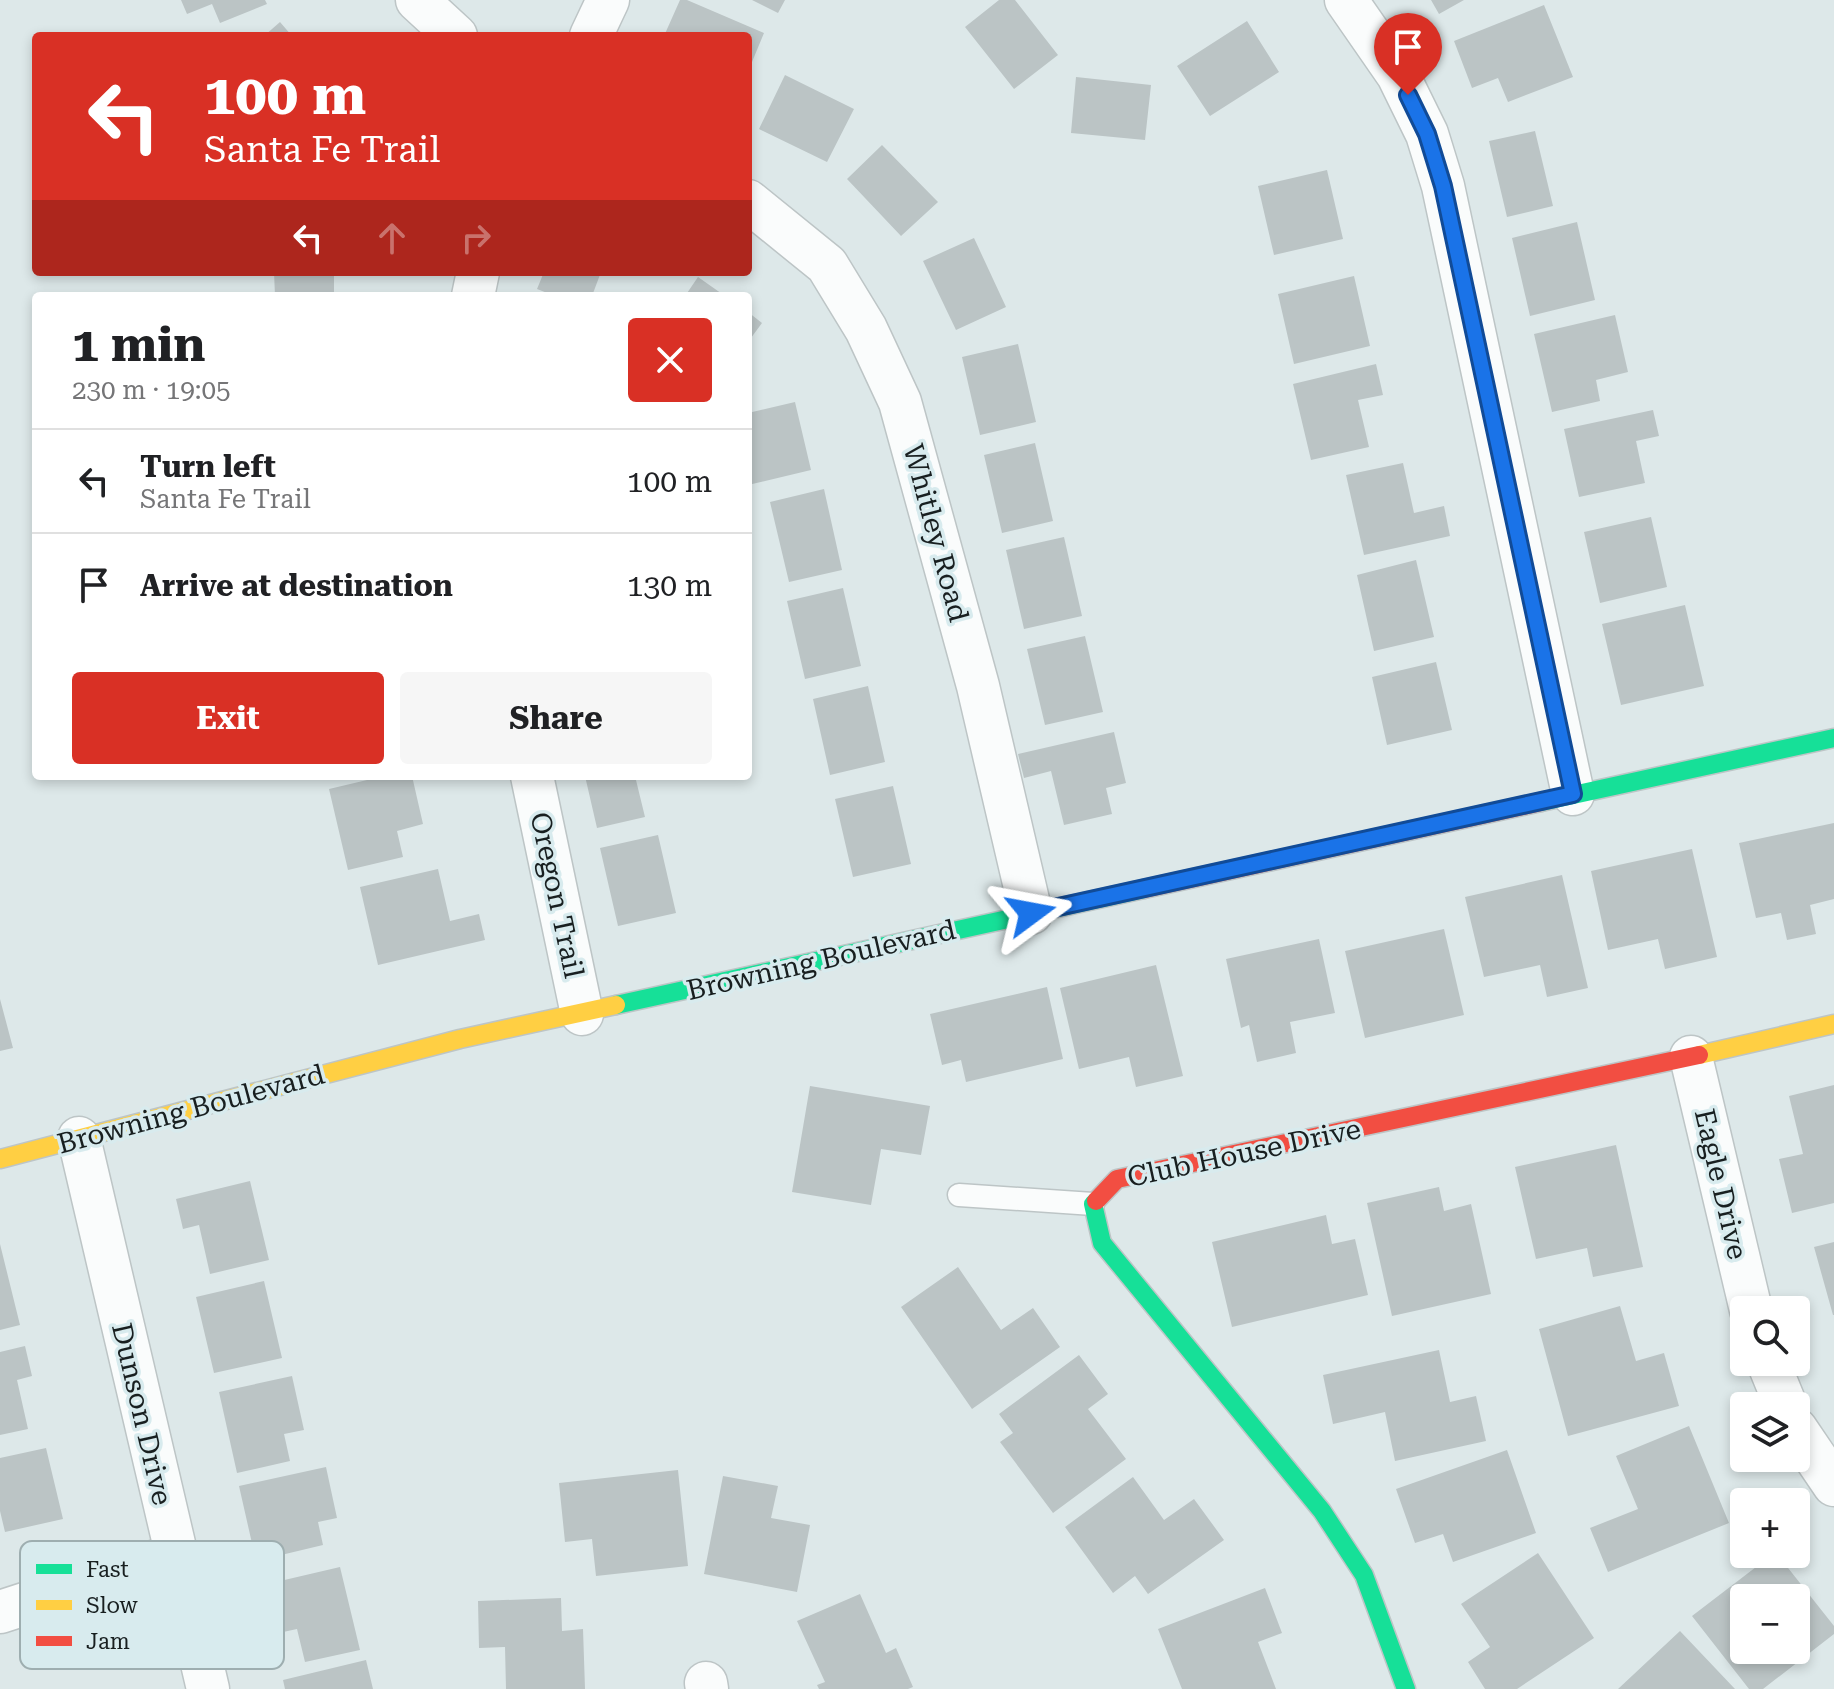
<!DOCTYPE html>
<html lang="en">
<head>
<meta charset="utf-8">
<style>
  body { margin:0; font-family:"Roboto Serif",serif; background:#f6f6f6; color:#202124; height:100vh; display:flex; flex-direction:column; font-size:30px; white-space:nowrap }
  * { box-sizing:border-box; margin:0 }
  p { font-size:26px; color:#757577 }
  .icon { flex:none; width:44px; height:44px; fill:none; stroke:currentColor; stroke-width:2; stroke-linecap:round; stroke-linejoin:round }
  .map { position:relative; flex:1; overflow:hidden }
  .drawer { position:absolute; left:32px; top:292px; width:720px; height:488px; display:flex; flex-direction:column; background:#fff; border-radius:8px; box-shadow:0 4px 12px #0003 }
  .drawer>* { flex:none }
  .banner { position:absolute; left:32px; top:32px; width:720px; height:244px; border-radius:8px; box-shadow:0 4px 12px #0003; background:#d93025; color:#fff; overflow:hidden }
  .fabs { position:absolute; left:1730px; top:1296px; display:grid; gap:16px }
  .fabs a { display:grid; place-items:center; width:80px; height:80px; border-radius:8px; background:#fff; box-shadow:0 4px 12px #0003; font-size:40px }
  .pin { position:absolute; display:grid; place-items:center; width:68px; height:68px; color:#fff; margin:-82px -34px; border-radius:50% 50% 50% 0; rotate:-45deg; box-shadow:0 0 8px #0007 }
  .pin .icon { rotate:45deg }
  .me { position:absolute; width:88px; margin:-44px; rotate:77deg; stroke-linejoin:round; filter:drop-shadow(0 0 6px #0008) }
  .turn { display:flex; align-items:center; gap:28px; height:168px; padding:0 40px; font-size:36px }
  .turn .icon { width:104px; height:104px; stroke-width:2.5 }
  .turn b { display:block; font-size:56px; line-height:68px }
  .lanes { display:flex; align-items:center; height:76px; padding:0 40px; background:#0003; justify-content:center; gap:40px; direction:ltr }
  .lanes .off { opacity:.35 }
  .round { display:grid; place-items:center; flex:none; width:84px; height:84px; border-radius:8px; background:#f6f6f6 }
  .headline { display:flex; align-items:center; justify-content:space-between; height:136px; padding:0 40px }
  h1 { font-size:48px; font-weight:700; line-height:60px }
  .action { display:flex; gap:16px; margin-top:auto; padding:16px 40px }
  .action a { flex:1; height:92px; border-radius:8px; background:#d93025; color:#fff; font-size:32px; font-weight:700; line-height:92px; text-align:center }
  .action a+a { background:#f6f6f6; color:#202124 }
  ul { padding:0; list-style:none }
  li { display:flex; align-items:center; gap:24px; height:104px; padding:0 40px; border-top:2px solid #e0e0e0 }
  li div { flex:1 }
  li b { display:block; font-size:30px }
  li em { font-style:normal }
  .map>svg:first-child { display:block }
  .building { fill:#bbc4c5; fill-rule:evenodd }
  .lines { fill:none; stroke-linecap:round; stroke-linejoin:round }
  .lane-casing { stroke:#bdc5c6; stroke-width:25 }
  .street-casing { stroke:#bdc5c6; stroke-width:45 }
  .fast-casing { stroke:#bdc5c6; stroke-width:21 }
  .slow-casing { stroke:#bdc5c6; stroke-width:21 }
  .jam-casing { stroke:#bdc5c6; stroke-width:21 }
  .lane { stroke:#fafcfc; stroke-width:22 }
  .street { stroke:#fafcfc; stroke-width:42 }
  .fast { stroke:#16e098; stroke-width:18 }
  .slow { stroke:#ffcf43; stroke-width:18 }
  .jam { stroke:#f24e42; stroke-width:18 }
  .route-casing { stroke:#114b97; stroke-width:20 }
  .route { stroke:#1a73e8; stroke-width:14 }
  .labels { text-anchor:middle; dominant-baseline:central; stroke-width:7; stroke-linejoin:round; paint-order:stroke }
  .street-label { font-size:28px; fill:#181f20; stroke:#d8ebee }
  .key { fill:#d8ebee; stroke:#9eaeb0; stroke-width:2 }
  .key-label { font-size:22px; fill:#181f20 }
</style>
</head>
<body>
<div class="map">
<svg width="1834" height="1689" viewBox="0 0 1834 1689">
  <rect width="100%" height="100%" fill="#dde8e9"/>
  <path class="building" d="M 181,0 L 265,0 L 267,4 L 220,23 L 212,4 L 187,14 Z
    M 680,0 L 687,0 L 764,33 L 752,62 L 748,61 L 748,36 L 664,36 Z
    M 752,0 L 785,0 L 778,13 Z
    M 999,0 L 1015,0 L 1058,55 L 1014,89 L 965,27 Z
    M 1431,0 L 1464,0 L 1439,14 Z
    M 1544,5 L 1573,77 L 1508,102 L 1498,78 L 1472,88 L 1454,41 Z
    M 1247,21 L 1279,72 L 1210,116 L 1177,66 Z
    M 280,22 L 292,36 L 264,36 Z
    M 785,75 L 854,109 L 827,162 L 759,129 Z
    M 1076,77 L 1151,85 L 1145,140 L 1071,133 Z
    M 1535,131 L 1553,206 L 1507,217 L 1489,141 Z
    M 882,145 L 938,202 L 901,236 L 847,179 Z
    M 1327,170 L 1343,239 L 1274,255 L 1258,186 Z
    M 1577,222 L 1595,300 L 1530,316 L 1512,238 Z
    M 974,238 L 1006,307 L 956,330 L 923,261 Z
    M 274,272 L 334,272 L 334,296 L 275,296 Z
    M 544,272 L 601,272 L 592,296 L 555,296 L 537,289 Z
    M 1354,276 L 1370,346 L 1294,364 L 1278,294 Z
    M 698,277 L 725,296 L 685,296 Z
    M 748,312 L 762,323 L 748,342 Z
    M 1615,315 L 1628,372 L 1596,380 L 1600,401 L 1552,412 L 1534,334 Z
    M 1018,344 L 1036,422 L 980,435 L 962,357 Z
    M 1376,364 L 1383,395 L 1358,400 L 1369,447 L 1311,460 L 1293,384 Z
    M 795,402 L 811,470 L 748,485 L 748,413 Z
    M 1653,410 L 1659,436 L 1636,441 L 1645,483 L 1579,497 L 1564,429 Z
    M 1035,443 L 1053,521 L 1002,533 L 984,455 Z
    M 1403,463 L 1414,513 L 1444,506 L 1450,536 L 1364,555 L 1346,475 Z
    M 824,489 L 842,570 L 789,582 L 770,502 Z
    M 1651,517 L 1667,587 L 1600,603 L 1584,532 Z
    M 1064,537 L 1082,616 L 1024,629 L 1006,550 Z
    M 1416,560 L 1434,637 L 1374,651 L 1357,575 Z
    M 843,588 L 861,666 L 805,679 L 787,601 Z
    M 1685,605 L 1704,686 L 1621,705 L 1602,624 Z
    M 1085,636 L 1103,712 L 1045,725 L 1027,649 Z
    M 1436,662 L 1452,730 L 1387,745 L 1372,677 Z
    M 868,686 L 885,762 L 830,775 L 813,699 Z
    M 1114,732 L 1126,783 L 1106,788 L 1112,814 L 1064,825 L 1051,771 L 1024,778 L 1018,754 Z
    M 384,776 L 412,776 L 423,824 L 397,831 L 403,857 L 348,870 L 329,789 Z
    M 585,776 L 635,776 L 645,817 L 597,828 Z
    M 893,786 L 911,864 L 853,877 L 835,799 Z
    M 1834,823 L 1834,899 L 1810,905 L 1816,934 L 1787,940 L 1781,913 L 1756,918 L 1739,843 Z
    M 658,835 L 676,913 L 618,926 L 600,848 Z
    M 1692,849 L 1717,957 L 1665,969 L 1658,939 L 1608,950 L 1591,871 Z
    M 438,869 L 450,921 L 479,914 L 485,940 L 378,965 L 360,887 Z
    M 1562,875 L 1588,988 L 1547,997 L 1540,965 L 1484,977 L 1465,897 Z
    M 1444,929 L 1464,1015 L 1365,1038 L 1345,951 Z
    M 1319,939 L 1335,1013 L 1290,1022 L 1296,1053 L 1257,1062 L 1249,1025 L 1241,1028 L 1226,959 Z
    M 1156,965 L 1183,1076 L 1136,1087 L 1129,1057 L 1079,1069 L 1060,988 Z
    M 1047,987 L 1063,1059 L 966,1082 L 961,1060 L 942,1065 L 930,1014 Z
    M 0,999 L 13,1048 L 0,1051 Z
    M 1834,1085 L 1834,1203 L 1792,1213 L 1779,1159 L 1803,1154 L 1789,1096 Z
    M 810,1086 L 930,1106 L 921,1155 L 881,1149 L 871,1205 L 792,1192 Z
    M 1616,1145 L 1643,1267 L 1593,1277 L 1587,1248 L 1536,1259 L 1515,1167 Z
    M 250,1181 L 269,1260 L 210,1274 L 199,1225 L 183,1229 L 176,1199 Z
    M 1439,1187 L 1444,1211 L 1471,1204 L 1491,1294 L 1392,1316 L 1367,1203 Z
    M 1326,1215 L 1332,1244 L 1355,1239 L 1368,1295 L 1232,1327 L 1212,1242 Z
    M 1834,1242 L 1834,1315 L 1833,1315 L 1814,1247 Z
    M 0,1244 L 20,1325 L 0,1330 Z
    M 958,1267 L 1001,1330 L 1033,1308 L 1060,1347 L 972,1409 L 901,1307 Z
    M 264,1281 L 282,1358 L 214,1373 L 196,1297 Z
    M 1620,1306 L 1636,1361 L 1664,1353 L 1679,1406 L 1568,1436 L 1539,1329 Z
    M 25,1346 L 32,1376 L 17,1380 L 28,1429 L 0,1435 L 0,1352 Z
    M 1439,1350 L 1450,1402 L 1476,1396 L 1486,1441 L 1395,1461 L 1385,1412 L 1333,1424 L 1323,1375 Z
    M 1079,1355 L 1108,1394 L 1088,1409 L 1126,1459 L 1053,1513 L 1000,1442 L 1013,1433 L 999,1414 Z
    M 292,1376 L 304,1430 L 284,1434 L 290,1461 L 237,1473 L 219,1392 Z
    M 1689,1426 L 1729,1523 L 1608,1572 L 1590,1528 L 1638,1509 L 1616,1456 Z
    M 46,1448 L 63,1519 L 5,1532 L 0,1511 L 0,1458 Z
    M 1507,1450 L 1536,1533 L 1453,1562 L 1443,1534 L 1415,1543 L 1396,1489 Z
    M 326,1467 L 337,1518 L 318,1522 L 323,1545 L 256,1561 L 239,1486 Z
    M 678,1470 L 688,1566 L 596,1576 L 592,1539 L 565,1542 L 559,1483 Z
    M 723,1476 L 778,1486 L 771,1518 L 810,1525 L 797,1592 L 704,1574 Z
    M 1133,1477 L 1164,1520 L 1194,1499 L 1224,1540 L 1148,1594 L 1135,1576 L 1113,1593 L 1065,1527 Z
    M 1538,1553 L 1594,1638 L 1517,1689 L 1485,1689 L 1468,1662 L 1490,1647 L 1461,1604 Z
    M 1773,1554 L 1777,1554 L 1834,1626 L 1834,1634 L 1763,1689 L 1749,1689 L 1692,1616 ZM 1744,1598 L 1796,1598 L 1796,1650 L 1744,1650 Z
    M 340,1567 L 360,1650 L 305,1662 L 297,1629 L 274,1634 L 263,1585 Z
    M 1265,1588 L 1282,1633 L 1258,1642 L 1276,1689 L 1182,1689 L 1158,1629 Z
    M 860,1594 L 886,1653 L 896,1648 L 913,1687 L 908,1689 L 819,1689 L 817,1685 L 825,1682 L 797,1621 Z
    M 561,1598 L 562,1631 L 583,1629 L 585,1689 L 506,1689 L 505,1647 L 479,1648 L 478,1601 Z
    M 1680,1631 L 1735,1689 L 1618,1689 Z
    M 366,1660 L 373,1689 L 285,1689 L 283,1680 Z"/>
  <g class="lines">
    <g class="lane-casing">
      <path id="lane" d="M 959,1195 L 1093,1204"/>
    </g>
    <g class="street-casing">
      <path id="street" d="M 417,0 L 456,36
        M 1346,0 L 1398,75 L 1427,134 L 1443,186 L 1573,794
        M 591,36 L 608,0
        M 748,201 L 827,265 L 866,329 L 900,402 L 978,686 L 1031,913
        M 473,296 L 478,272
        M 532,776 L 582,1014
        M 1691,1057 L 1751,1310
        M 79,1138 L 208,1689
        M 1768,1362 L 1786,1406
        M 1796,1429 L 1834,1485
        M 0,1612 L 175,1555
        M 706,1683 L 707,1689"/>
    </g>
    <g class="fast-casing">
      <path id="fast" d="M 1541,802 L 1834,738
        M 616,1005 L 1144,889
        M 1096,1201 L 1093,1204 L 1102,1243 L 1322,1511 L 1364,1575 L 1406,1689"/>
    </g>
    <g class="slow-casing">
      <path id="slow" d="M 1699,1055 L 1834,1024
        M 0,1159 L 460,1039 L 616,1005"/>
    </g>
    <g class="jam-casing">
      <path id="jam" d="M 1144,889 L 1541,802
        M 1096,1201 L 1117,1179 L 1699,1055"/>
    </g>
    <use href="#lane" class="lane"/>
    <use href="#street" class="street"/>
    <use href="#fast" class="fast"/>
    <use href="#slow" class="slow"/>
    <use href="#jam" class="jam"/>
  </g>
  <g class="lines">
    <g class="route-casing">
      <path id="route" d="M 1031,913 L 1573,794 L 1443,186 L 1427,134 L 1408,95"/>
    </g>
    <use href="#route" class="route"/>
  </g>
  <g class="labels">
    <g class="street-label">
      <text transform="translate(936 533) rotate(75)">Whitley Road</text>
      <text transform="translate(557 895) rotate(78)">Oregon Trail</text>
      <text transform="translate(821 960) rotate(-13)">Browning Boulevard</text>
      <text transform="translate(191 1109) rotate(-15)">Browning Boulevard</text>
      <text transform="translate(1244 1153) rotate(-12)">Club House Drive</text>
      <text transform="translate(1721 1184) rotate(77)">Eagle Drive</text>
      <text transform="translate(142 1414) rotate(77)">Dunson Drive</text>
    </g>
  </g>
  <rect x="20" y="1541" width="264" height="128" rx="12" class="key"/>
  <rect x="36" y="1564" width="36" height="10" fill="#16e098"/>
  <rect x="36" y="1600" width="36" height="10" fill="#ffcf43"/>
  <rect x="36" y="1636" width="36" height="10" fill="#f24e42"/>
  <g class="key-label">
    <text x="86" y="1577">Fast</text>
    <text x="86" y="1613">Slow</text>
    <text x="86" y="1649">Jam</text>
  </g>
</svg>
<div class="fabs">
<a><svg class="icon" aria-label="search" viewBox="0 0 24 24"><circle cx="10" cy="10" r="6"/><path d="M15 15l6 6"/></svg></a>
<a><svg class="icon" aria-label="layers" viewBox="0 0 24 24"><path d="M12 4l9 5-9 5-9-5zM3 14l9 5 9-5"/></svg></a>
<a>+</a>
<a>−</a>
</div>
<div class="pin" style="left:1408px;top:95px;background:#d93025"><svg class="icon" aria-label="arrive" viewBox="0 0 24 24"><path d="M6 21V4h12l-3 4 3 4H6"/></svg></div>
<svg class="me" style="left:1031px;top:913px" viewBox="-20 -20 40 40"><path d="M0-17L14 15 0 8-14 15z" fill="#1a73e8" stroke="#fff" stroke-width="4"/></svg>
<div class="banner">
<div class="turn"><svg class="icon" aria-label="left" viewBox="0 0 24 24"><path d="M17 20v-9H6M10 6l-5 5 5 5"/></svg><div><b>100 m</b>Santa Fe Trail</div></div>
<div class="lanes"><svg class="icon" aria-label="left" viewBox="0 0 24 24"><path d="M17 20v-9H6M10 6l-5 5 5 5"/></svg><svg class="icon off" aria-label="ahead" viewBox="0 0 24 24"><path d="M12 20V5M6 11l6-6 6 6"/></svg><svg class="icon off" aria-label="right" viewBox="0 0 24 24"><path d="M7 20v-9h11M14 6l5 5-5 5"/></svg></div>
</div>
<section class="drawer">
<div class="headline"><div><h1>1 min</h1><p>230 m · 19:05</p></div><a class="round" style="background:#d93025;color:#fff"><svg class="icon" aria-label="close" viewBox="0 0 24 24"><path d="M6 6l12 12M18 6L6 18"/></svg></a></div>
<ul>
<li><svg class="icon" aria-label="left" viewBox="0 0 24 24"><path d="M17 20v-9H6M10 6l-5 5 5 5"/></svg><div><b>Turn left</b><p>Santa Fe Trail</p></div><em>100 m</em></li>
<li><svg class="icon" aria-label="arrive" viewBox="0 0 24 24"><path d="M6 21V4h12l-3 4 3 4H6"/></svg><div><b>Arrive at destination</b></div><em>130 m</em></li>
</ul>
<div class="action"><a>Exit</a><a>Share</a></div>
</section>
</div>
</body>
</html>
